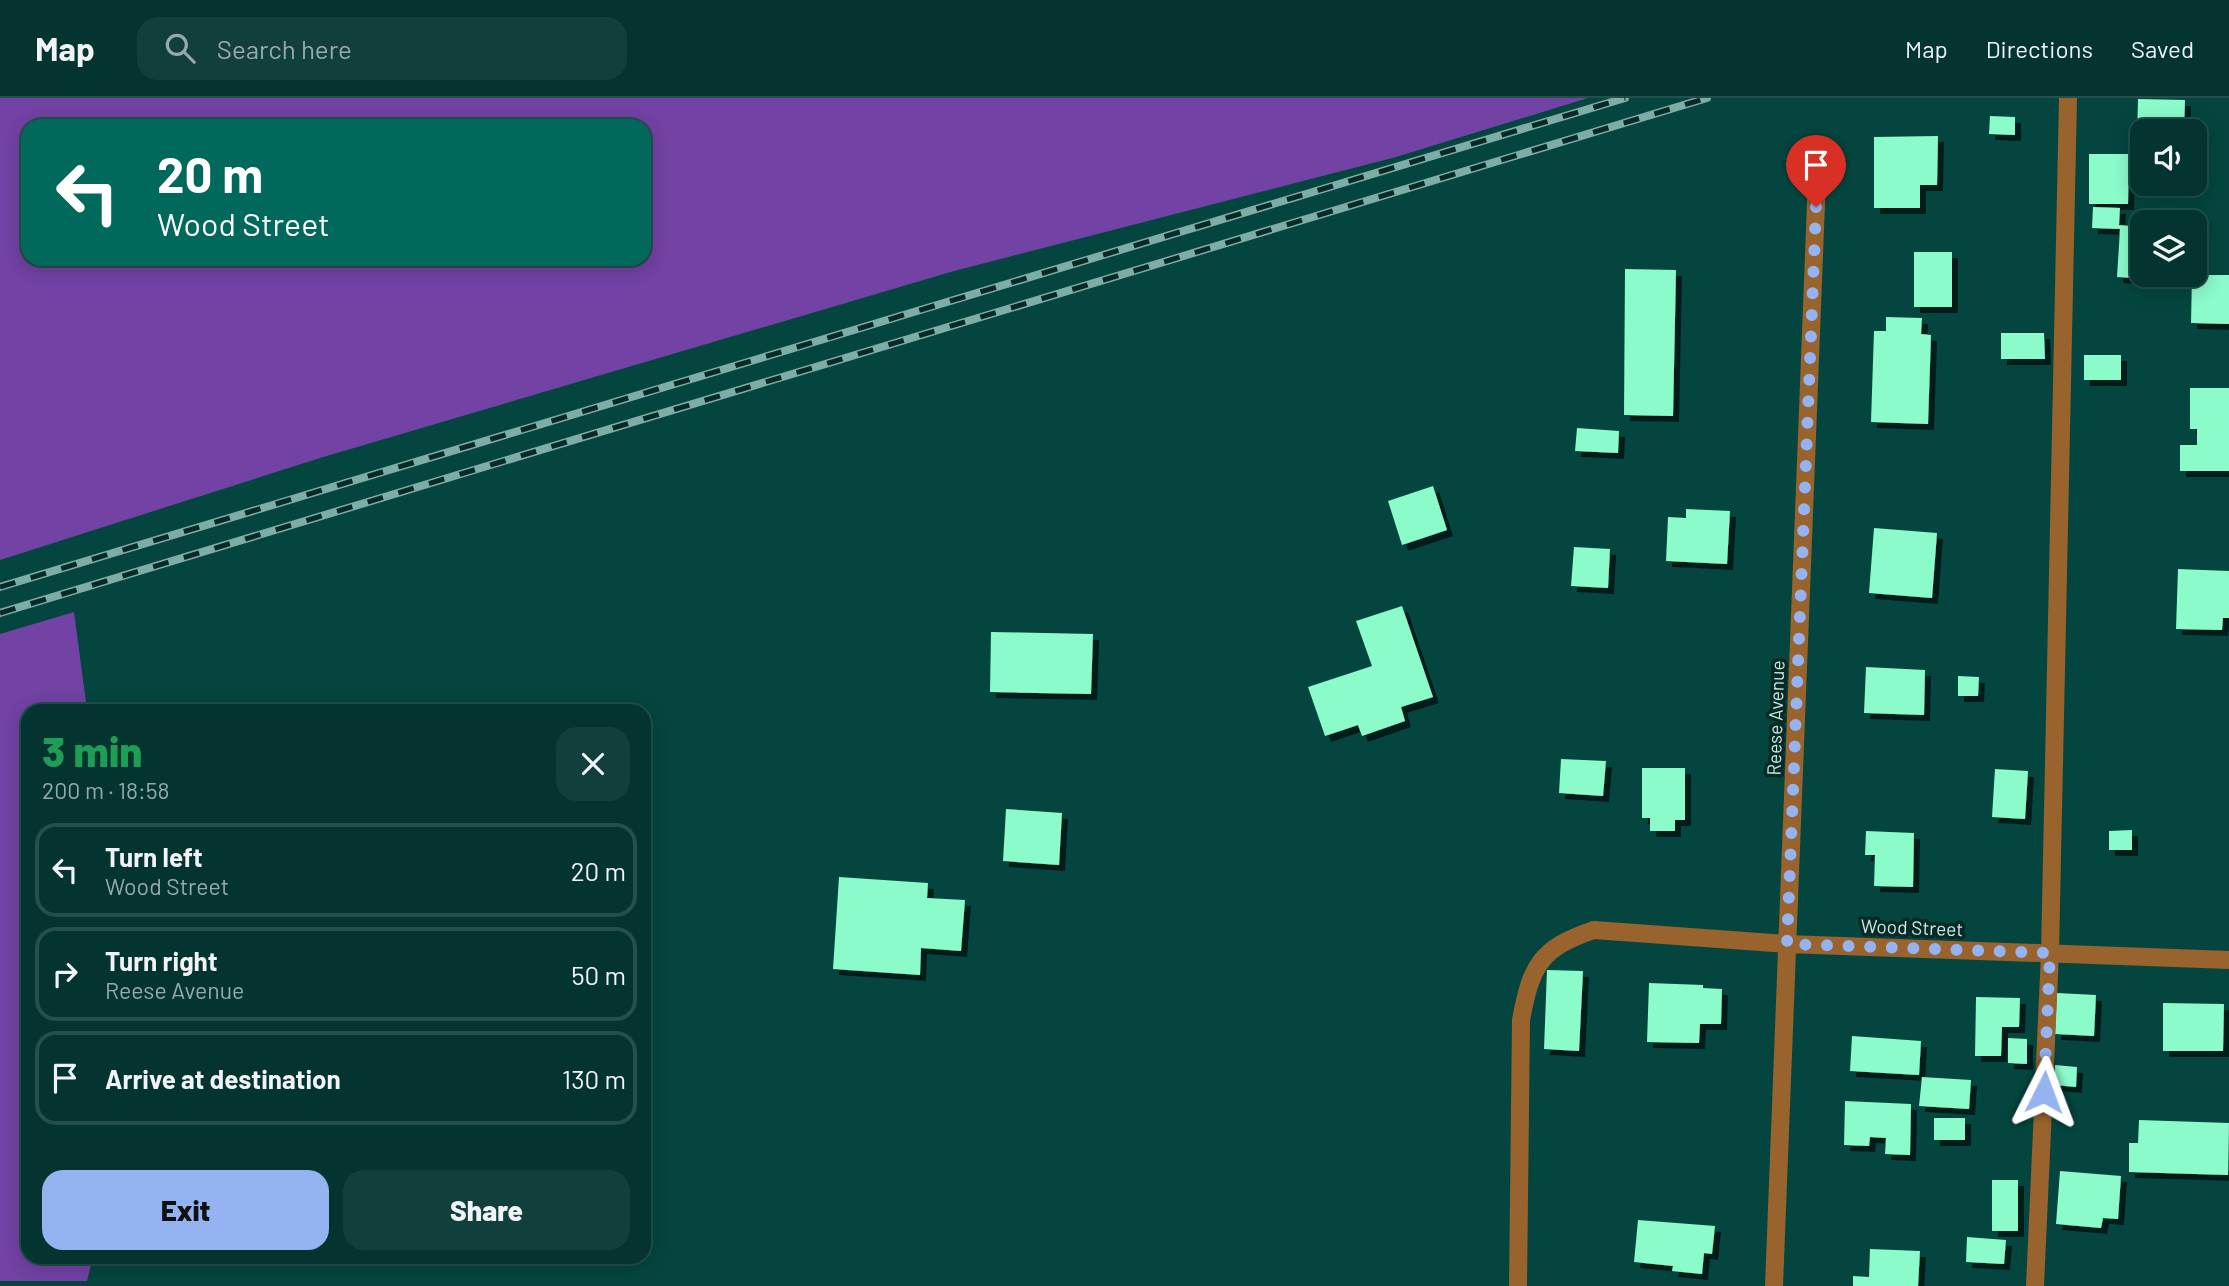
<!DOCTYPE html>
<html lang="en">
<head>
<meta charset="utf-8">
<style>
  body { margin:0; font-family:Barlow,sans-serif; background:#113f3b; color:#f1f3f6; height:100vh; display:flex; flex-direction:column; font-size:26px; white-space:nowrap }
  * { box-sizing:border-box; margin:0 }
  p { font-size:23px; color:#97aaaa }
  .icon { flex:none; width:38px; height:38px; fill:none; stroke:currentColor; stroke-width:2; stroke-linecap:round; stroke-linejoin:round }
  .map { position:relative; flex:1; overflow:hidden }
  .side { position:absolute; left:21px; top:606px; width:630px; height:560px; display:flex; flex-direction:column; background:#03342f; border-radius:21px; box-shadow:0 4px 18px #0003,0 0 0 2px #244f4b }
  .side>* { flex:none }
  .banner { position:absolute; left:21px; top:21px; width:630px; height:147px; border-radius:21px; box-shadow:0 4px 18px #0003,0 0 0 2px #244f4b; background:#00695c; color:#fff; overflow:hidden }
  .tools { position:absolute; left:2130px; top:21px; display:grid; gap:14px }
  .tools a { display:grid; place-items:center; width:77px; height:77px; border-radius:14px; background:#03342f; box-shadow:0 4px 18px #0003,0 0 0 2px #244f4b; font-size:35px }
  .pin { position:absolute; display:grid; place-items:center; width:60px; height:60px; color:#fff; margin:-72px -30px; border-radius:50% 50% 50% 0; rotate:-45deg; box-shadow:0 0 7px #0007 }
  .pin .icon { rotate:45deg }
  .me { position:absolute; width:77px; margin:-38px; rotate:3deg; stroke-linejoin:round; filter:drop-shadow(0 0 5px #0008) }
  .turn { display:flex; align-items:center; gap:24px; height:147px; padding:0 21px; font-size:32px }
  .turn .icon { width:91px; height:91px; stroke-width:2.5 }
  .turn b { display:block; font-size:49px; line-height:60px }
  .round { display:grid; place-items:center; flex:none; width:74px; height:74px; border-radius:21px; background:#113f3b }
  .headline { display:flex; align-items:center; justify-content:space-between; height:119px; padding:0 21px }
  h1 { font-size:42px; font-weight:800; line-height:52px; color:#1e9e55 }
  .primary-button { display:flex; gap:14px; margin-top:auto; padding:14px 21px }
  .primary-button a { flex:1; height:80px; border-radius:21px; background:#95b2f1; color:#111; font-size:28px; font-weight:800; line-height:80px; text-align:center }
  .primary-button a+a { background:#113f3b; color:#f1f3f6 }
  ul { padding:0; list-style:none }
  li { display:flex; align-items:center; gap:21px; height:94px; margin:0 14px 10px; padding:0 7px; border:4px solid #244f4b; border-radius:21px }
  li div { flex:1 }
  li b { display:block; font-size:26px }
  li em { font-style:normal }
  header { display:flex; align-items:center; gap:42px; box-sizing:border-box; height:98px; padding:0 35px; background:#03342f; border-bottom:2px solid #244f4b }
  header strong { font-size:33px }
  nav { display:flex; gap:38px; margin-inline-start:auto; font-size:24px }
  .search { width:490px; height:63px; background:#113f3b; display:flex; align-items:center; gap:18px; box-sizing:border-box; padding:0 24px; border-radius:21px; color:#97aaaa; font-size:26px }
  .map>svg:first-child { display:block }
  .green { fill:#7242a4; fill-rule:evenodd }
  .building { fill:#8bfbca; filter:url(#shadow) }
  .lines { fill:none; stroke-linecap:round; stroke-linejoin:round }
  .service { stroke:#98632d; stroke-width:18 }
  .minor { stroke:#98632d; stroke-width:18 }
  .rail-casing { stroke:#7dada6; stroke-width:8 }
  .rail { stroke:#082925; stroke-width:5; stroke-dasharray:16; stroke-linecap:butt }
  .route { stroke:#95b2f1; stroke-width:12; stroke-dasharray:0 21.6 }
  .labels { text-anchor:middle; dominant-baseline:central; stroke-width:7; stroke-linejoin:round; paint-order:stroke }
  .street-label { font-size:19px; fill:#c8ece5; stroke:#082925 }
</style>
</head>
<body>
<header>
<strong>Map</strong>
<div class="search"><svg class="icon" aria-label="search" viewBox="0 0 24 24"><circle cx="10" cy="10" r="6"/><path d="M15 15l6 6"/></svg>Search here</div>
<nav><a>Map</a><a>Directions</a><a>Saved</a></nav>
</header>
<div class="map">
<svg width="2229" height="1188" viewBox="0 0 2229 1188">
  <defs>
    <filter id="shadow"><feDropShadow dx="6" dy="6" stdDeviation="0" flood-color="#0009"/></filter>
  </defs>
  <rect width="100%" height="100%" fill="#04463f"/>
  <path class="green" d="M 0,0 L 1588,0 L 1396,59 L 954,173 L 320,360 L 0,462 ZM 28,28 L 644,28 L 644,161 L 28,161 Z
    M 74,514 L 87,612 L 28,612 L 28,1158 L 93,1159 L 87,1183 L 0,1183 L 0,536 Z"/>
  <path class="building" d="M 2138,1 L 2185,2 L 2184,33 L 2142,33 L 2142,77 L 2136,77 Z
    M 1990,18 L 2015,19 L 2015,37 L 1989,36 Z
    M 1938,38 L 1937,87 L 1920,87 L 1920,110 L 1874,110 L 1874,39 Z
    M 2089,56 L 2129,56 L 2128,106 L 2089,106 Z
    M 2093,109 L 2120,110 L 2119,127 L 2142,129 L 2142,177 L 2165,177 L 2165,182 L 2117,179 L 2120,131 L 2092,130 Z
    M 1914,154 L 1952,154 L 1952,209 L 1914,209 Z
    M 1625,171 L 1676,172 L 1673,318 L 1624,317 Z
    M 2192,177 L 2229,177 L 2229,226 L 2191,225 Z
    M 1886,219 L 1922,220 L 1921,236 L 1931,237 L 1928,326 L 1871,324 L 1874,233 L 1886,233 Z
    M 2001,235 L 2044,235 L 2045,261 L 2001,261 Z
    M 2084,257 L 2121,257 L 2121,282 L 2084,282 Z
    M 2190,290 L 2229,290 L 2229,373 L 2180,373 L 2180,347 L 2197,347 L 2197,331 L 2190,331 Z
    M 1577,330 L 1619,333 L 1618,355 L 1575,353 Z
    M 1433,388 L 1447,432 L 1402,447 L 1388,403 Z
    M 1686,411 L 1730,413 L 1727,466 L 1666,463 L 1668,419 L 1686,420 Z
    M 1874,430 L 1937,435 L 1932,500 L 1869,495 Z
    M 1574,449 L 1610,451 L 1608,490 L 1571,488 Z
    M 2178,471 L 2229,473 L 2229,520 L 2223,520 L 2222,532 L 2176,531 Z
    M 1402,508 L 1433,599 L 1401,609 L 1405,623 L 1362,638 L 1358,627 L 1325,638 L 1308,589 L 1372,568 L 1356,523 Z
    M 991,534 L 1093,536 L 1091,596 L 990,594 Z
    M 1866,569 L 1925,572 L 1924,617 L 1864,615 Z
    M 1958,578 L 1979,579 L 1978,598 L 1958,598 Z
    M 1561,661 L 1606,663 L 1603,698 L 1559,695 Z
    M 1642,670 L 1685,670 L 1685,722 L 1675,722 L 1675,733 L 1650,733 L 1650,720 L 1642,720 Z
    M 1995,671 L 2028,673 L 2025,721 L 1992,719 Z
    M 1006,711 L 1062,715 L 1059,767 L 1003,763 Z
    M 2132,732 L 2132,752 L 2109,752 L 2109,733 Z
    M 1866,733 L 1914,735 L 1913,789 L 1874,788 L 1875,757 L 1865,757 Z
    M 839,779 L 928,785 L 927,800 L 965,802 L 961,853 L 921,850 L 920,877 L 833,871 Z
    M 1547,872 L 1583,873 L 1579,953 L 1544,951 Z
    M 1649,885 L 1703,887 L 1703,890 L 1722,891 L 1721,926 L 1700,926 L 1699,945 L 1647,944 Z
    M 2057,895 L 2096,897 L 2094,938 L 2055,936 Z
    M 1976,899 L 2020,900 L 2019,929 L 2002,929 L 2001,958 L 1975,958 Z
    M 2163,905 L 2224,906 L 2223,953 L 2163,953 Z
    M 1852,938 L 1921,943 L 1919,977 L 1850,973 Z
    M 2008,940 L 2027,941 L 2027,966 L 2008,965 Z
    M 2055,967 L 2077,969 L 2076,989 L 2054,987 Z
    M 1922,979 L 1971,982 L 1969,1011 L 1919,1008 Z
    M 1845,1003 L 1911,1006 L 1910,1057 L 1885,1056 L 1886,1040 L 1870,1039 L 1869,1048 L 1844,1047 Z
    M 1934,1020 L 1965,1020 L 1965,1042 L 1934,1042 Z
    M 2139,1022 L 2229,1025 L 2228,1077 L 2129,1074 L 2129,1045 L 2138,1045 Z
    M 2060,1073 L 2121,1078 L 2118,1121 L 2103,1120 L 2101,1130 L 2056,1126 Z
    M 1992,1082 L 2018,1082 L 2018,1133 L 1992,1133 Z
    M 1638,1122 L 1715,1128 L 1712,1156 L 1704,1155 L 1702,1176 L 1672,1173 L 1673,1168 L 1634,1164 Z
    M 1967,1139 L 2006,1142 L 2004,1166 L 1966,1164 Z
    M 1870,1151 L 1920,1153 L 1918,1188 L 1853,1188 L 1853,1178 L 1869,1179 Z"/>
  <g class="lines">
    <path class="service" d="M 1518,1188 L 1521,922 C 1531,868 1540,850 1594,832
      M 2035,1188 L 2050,855 L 2068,0"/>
    <path class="minor" d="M 1594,832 L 1787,846 L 2229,862
      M 1774,1188 L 1818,54"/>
    <g class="rail-casing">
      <path id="rail" d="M 0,489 L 1625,0
        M 0,515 L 1707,0"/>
    </g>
    <use href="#rail" class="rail"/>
  </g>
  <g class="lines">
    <path class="route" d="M 1816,109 L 1787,846 L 2050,855 L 2044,994"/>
  </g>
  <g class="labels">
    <g class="street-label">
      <text transform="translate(1775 620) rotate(-88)">Reese Avenue</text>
      <text transform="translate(1912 829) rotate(2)">Wood Street</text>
    </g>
  </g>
</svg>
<div class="tools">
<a><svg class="icon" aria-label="sound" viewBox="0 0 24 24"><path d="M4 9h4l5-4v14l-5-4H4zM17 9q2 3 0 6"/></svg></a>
<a><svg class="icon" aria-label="layers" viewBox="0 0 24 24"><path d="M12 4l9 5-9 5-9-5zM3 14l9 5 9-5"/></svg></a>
</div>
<div class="pin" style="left:1816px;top:109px;background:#d93025"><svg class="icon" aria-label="arrive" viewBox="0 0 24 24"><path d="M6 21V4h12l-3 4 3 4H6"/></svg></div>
<svg class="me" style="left:2044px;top:994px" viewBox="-20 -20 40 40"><path d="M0-17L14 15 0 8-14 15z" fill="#95b2f1" stroke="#fff" stroke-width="4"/></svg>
<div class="banner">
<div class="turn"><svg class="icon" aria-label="left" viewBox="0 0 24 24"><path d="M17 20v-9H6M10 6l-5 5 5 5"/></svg><div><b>20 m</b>Wood Street</div></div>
</div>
<section class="side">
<div class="headline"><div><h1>3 min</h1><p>200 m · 18:58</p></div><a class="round"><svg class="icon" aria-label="close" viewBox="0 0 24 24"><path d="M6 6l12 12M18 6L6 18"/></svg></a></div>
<ul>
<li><svg class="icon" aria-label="left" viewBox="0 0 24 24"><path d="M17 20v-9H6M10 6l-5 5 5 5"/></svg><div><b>Turn left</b><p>Wood Street</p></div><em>20 m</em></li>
<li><svg class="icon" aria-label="right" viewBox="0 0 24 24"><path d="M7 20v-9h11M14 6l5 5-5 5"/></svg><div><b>Turn right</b><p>Reese Avenue</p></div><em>50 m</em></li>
<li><svg class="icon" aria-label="arrive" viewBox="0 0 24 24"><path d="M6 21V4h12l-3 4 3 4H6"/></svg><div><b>Arrive at destination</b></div><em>130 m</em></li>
</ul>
<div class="primary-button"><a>Exit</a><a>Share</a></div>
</section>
</div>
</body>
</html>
